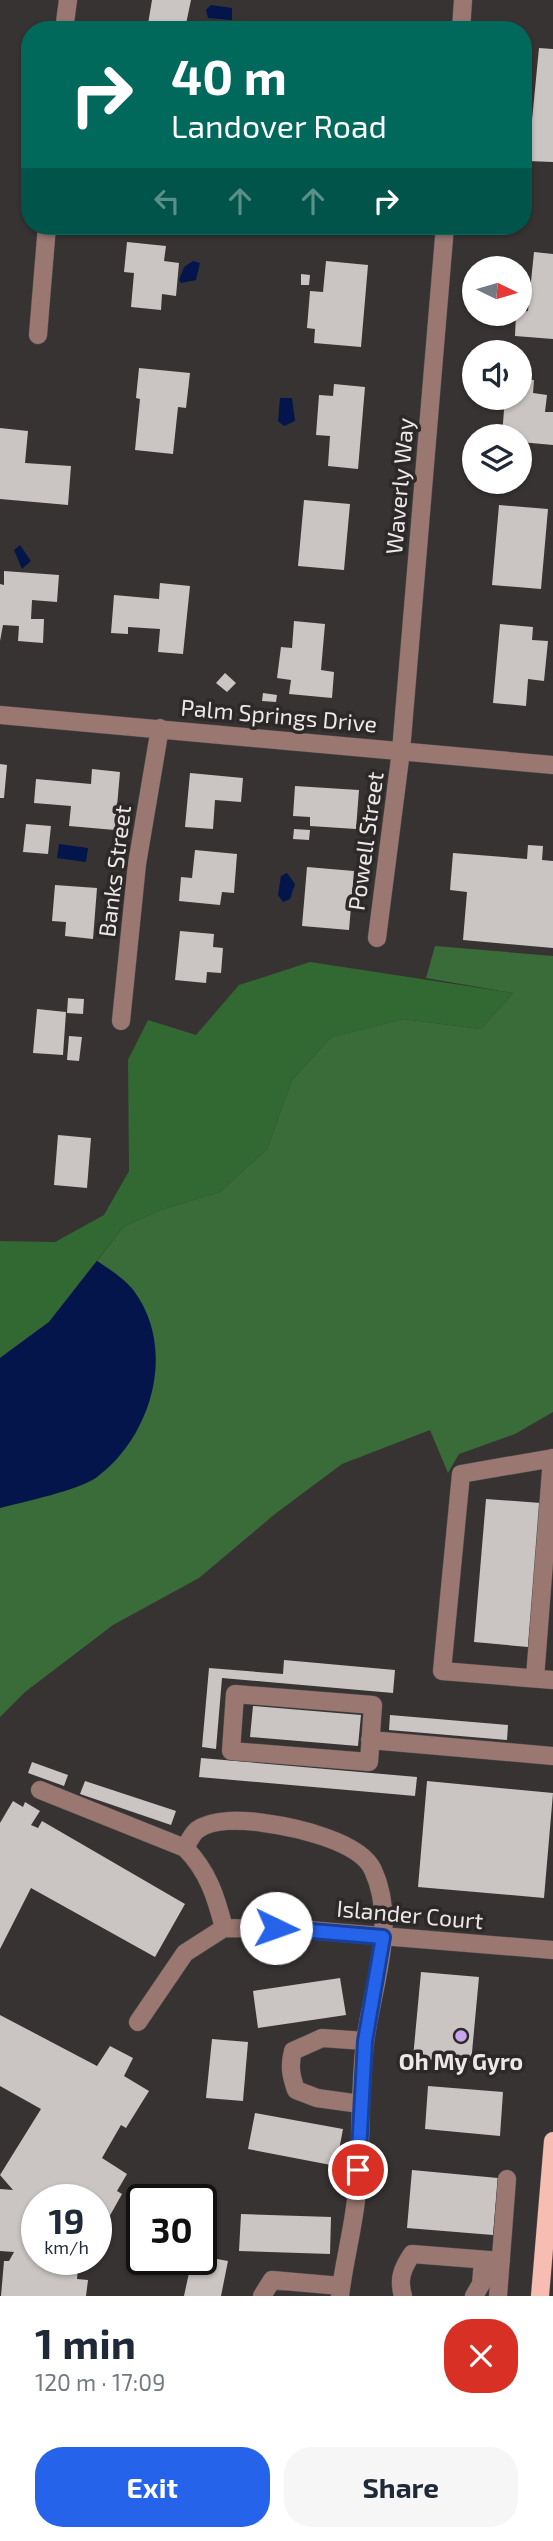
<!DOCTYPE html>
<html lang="en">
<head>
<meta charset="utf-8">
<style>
  body { margin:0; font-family:"Exo 2",sans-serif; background:#f6f6f7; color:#1f2937; height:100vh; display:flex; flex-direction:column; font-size:26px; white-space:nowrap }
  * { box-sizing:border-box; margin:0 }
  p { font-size:23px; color:#747a83 }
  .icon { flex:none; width:38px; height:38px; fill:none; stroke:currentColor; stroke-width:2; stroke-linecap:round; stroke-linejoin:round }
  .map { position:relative; height:2296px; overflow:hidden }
  .details { display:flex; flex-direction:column; background:#fff; flex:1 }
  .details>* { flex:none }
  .hud { position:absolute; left:21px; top:21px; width:511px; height:214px; border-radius:28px; box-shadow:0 2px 5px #0004; background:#00695c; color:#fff; overflow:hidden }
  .needle { width:46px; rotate:95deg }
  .buttons { position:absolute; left:462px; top:256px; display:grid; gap:14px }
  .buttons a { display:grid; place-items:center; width:70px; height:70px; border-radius:50%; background:#fff; box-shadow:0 2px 5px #0004; font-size:35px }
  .speed { position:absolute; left:21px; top:2184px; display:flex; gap:14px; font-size:35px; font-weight:700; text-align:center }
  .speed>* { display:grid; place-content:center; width:91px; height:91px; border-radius:50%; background:#fff; box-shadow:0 2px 5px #0004; line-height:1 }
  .speed small { font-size:18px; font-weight:400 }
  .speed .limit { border:4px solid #111; border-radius:10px; background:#fff; color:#111 }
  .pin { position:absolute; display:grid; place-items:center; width:60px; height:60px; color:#fff; margin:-30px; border:4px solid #fff; border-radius:50%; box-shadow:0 2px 7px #0007 }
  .me { position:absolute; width:77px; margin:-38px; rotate:93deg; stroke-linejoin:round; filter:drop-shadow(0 0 5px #0008) }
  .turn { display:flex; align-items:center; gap:24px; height:147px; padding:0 35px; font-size:32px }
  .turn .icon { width:91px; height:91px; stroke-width:2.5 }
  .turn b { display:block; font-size:49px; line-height:60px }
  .lanes { display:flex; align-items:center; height:66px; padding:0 35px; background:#0003; justify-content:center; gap:35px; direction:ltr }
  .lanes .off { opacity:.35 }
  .round { display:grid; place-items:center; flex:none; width:74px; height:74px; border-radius:28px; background:#f6f6f7 }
  .summary { display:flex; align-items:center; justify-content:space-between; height:119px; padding:0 35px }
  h1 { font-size:42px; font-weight:700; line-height:52px }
  .cta { display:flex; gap:14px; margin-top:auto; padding:14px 35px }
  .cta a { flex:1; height:80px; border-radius:28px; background:#2563eb; color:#fff; font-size:28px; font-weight:700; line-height:80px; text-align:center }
  .cta a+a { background:#f6f6f7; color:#1f2937 }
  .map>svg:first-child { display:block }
  .green { fill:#396c39 }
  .forest { fill:#326832 }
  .water { fill:#04154b }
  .building { fill:#cac5c3 }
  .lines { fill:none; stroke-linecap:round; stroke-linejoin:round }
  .minor-casing { stroke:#54504f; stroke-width:19 }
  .major-casing { stroke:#54504f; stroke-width:19 }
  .minor { stroke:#9a7771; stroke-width:18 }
  .major { stroke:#f7bcb2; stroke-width:18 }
  .route-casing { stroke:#184099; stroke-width:18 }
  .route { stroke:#2563eb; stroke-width:12 }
  .poi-dot { fill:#c8a6ef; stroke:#2d2928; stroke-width:2.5 }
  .labels { text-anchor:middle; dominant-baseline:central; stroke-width:7; stroke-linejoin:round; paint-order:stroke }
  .street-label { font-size:23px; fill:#ebe8e7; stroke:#2d2928 }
  .poi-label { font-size:23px; font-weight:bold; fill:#ebe8e7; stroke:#2d2928 }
</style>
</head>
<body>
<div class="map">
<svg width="553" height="2296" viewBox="0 0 553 2296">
  <rect width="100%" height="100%" fill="#373332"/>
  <path class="green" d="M 435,946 L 553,956 L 553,1412 L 515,1434 L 459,1454 L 448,1473 L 430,1430 L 342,1464 L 275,1514 L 199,1578 L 113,1625 L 25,1692 L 0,1717 L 0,1508 L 96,1478 L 110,1270 L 97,1261 L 123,1227 L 160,1210 L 220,1192 L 267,1149 L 292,1080 L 331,1037 L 403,1019 L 481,1029 L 513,993 L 426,978 Z"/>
  <path class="forest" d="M 310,962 L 513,993 L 481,1029 L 403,1019 L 331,1037 L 292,1080 L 267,1149 L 220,1192 L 160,1210 L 123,1227 L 49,1322 L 0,1358 L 0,1241 L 55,1242 L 104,1215 L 129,1171 L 128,1060 L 148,1020 L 196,1035 L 239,985 Z"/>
  <path class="water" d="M 211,5 L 232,8 L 232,20 L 208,18 L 206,10 Z
    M 193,261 L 200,263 L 196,280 L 181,283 L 179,280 L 184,267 Z
    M 280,398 L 292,398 L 295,421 L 284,426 L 278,421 Z
    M 20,545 L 31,561 L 22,569 L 14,550 Z
    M 59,844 L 88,848 L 86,862 L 57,858 Z
    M 287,873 L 295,884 L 290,899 L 283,902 L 278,895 L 281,876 Z
    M 97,1261 C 109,1269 125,1279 134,1291 C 177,1349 152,1436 97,1477 C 80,1490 23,1502 0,1508 L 0,1358 L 49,1322 Z"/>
  <path class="building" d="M 152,0 L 191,0 L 186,24 L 208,30 L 147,30 Z
    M 539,48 L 553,49 L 553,162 L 528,161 Z
    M 330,226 L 363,226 L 362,233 L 330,230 Z
    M 127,242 L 166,246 L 164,261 L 179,263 L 176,296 L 162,294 L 161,310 L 131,307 L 134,273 L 124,272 Z
    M 534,252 L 553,254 L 553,339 L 515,336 L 516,313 L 528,311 Z
    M 326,261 L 368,265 L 361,347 L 314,343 L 315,329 L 307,328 L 310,291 L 323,292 Z
    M 301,274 L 310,275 L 309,285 L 301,285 Z
    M 139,368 L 190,373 L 186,408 L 178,407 L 173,454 L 135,450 L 140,399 L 136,398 Z
    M 520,379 L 534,380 L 533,393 L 547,395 L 545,412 L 553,412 L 553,445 L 520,442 L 520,436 L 502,436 L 505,397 L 520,397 Z
    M 334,384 L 365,387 L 358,469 L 328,466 L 330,436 L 316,435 L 319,395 L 333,396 Z
    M 0,428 L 28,431 L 25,463 L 71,466 L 68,505 L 0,499 Z
    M 304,500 L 350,504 L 344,570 L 298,566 Z
    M 499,505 L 548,509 L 541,589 L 492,585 Z
    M 4,571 L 59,575 L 57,602 L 32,600 L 31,619 L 44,619 L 43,643 L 18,641 L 19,626 L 3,625 L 0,641 L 0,584 L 4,585 Z
    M 160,583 L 190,586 L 183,654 L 158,652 L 160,629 L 128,627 L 128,634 L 111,633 L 114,595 L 159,599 Z
    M 294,621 L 325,624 L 321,670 L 334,672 L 332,698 L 289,694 L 291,680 L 277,678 L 281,647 L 292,648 Z
    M 500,624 L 533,627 L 532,640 L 548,641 L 544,681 L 528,679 L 526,706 L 493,703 Z
    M 225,673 L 236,683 L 227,692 L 216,683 Z
    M 263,693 L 277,695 L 276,702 L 262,701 Z
    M 0,764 L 7,765 L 4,798 L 0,798 Z
    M 92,769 L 120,772 L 115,830 L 69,826 L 71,806 L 34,803 L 36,779 L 91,784 Z
    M 190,773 L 243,778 L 241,802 L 215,800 L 213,829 L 185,827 Z
    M 295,786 L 359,790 L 356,829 L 310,826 L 310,817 L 293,816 Z
    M 26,824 L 51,826 L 48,854 L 23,852 Z
    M 294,829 L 310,830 L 309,840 L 293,839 Z
    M 528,845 L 543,846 L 542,860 L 553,861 L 553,948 L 463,940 L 467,892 L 450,890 L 453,853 L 527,859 Z
    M 195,850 L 237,854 L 234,893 L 222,892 L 220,905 L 179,901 L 181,877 L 192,878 Z
    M 307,867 L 354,871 L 349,930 L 302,926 Z
    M 55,885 L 97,888 L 93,939 L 65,936 L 66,922 L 52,921 Z
    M 180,931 L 214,934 L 213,947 L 223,948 L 221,973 L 207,972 L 206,983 L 175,980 Z
    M 68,998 L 84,999 L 83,1014 L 67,1013 Z
    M 37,1009 L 66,1012 L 63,1055 L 33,1053 Z
    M 69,1036 L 82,1037 L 79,1061 L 67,1060 Z
    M 58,1135 L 91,1138 L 87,1188 L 54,1185 Z
    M 486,1499 L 541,1503 L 528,1647 L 474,1642 Z
    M 284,1660 L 395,1670 L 393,1693 L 222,1678 L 216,1749 L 202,1747 L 209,1668 L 283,1674 Z
    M 253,1706 L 361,1715 L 358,1746 L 250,1737 Z
    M 390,1715 L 508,1725 L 507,1740 L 389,1730 Z
    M 201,1758 L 417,1777 L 415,1796 L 199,1777 Z
    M 32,1762 L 68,1775 L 64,1786 L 28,1773 Z
    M 85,1781 L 176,1811 L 171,1825 L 80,1794 Z
    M 427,1781 L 553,1793 L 544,1898 L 418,1887 Z
    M 13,1801 L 23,1807 L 25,1802 L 40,1811 L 31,1825 L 38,1828 L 42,1821 L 185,1904 L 155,1957 L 31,1888 L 0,1949 L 0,1823 Z
    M 421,1972 L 479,1977 L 471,2063 L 413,2058 Z
    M 340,1978 L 346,2015 L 258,2028 L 253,1991 Z
    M 0,2015 L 97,2066 L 110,2046 L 133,2058 L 124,2076 L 149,2091 L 126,2128 L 121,2125 L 102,2158 L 127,2174 L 117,2191 L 122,2194 L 108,2219 L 103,2216 L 96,2227 L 96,2200 L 37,2200 L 37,2259 L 79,2259 L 77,2279 L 88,2280 L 86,2296 L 1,2296 L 4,2261 L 9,2261 L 14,2252 L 0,2251 L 0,2189 L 13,2190 L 0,2175 L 41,2109 L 0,2086 Z
    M 212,2039 L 248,2042 L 243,2101 L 206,2098 Z
    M 428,2086 L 503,2092 L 500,2136 L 425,2129 Z
    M 255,2113 L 343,2129 L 336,2166 L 248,2149 Z
    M 412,2170 L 498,2178 L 493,2235 L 407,2228 Z
    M 241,2214 L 331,2217 L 330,2254 L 239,2251 Z
    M 201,2256 L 228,2261 L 221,2296 L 184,2296 L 192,2259 L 201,2259 Z"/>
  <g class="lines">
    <g class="minor-casing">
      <path id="minor" d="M 64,30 L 68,0
        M 461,30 L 463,0
        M 38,335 L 47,226
        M 0,715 L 553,765
        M 377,938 L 401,751 L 445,226
        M 121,1021 L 137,864 L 160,728
        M 553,1458 L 461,1474 L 442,1671 L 553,1680
        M 535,1678 L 552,1458
        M 235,1694 L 373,1705 L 369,1762 L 231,1751 Z
        M 370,1740 L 553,1756
        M 40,1790 L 185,1848 C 208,1871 216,1897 224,1928
        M 185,1848 C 188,1843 192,1834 197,1830 C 213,1818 245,1820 264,1823 C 294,1827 360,1841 373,1870 C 398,1924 372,1987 365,2042 C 359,2092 362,2142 357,2191 C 354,2226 344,2261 340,2296
        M 138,2022 L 185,1953 L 224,1928 L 296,1929 L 553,1950
        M 360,2104 L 317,2098 L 296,2090 C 291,2076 289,2066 293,2051 L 322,2038 L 365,2041
        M 262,2296 L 272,2280 L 341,2286
        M 403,2296 C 398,2279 402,2269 412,2254 L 501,2261
        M 474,2296 L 481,2284 L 483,2260
        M 498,2296 L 507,2179"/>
    </g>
    <g class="major-casing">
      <path id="major" d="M 540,2296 L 553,2141"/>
    </g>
    <use href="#minor" class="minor"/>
    <use href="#major" class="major"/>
  </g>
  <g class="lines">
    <g class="route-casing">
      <path id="route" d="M 276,1928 L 383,1937 L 365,2041 L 358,2170"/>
    </g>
    <use href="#route" class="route"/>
  </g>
  <circle class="poi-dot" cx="461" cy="2036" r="7"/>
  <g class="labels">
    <g class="street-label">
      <text transform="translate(399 486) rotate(-85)">Waverly Way</text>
      <text transform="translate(279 715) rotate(5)">Palm Springs Drive</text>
      <text transform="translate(365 841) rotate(-82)">Powell Street</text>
      <text transform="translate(114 871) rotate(-83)">Banks Street</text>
      <text transform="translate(410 1914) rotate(5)">Islander Court</text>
    </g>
    <g class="poi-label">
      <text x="461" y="2061">Oh My Gyro</text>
    </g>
  </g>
</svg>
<div class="buttons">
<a><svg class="needle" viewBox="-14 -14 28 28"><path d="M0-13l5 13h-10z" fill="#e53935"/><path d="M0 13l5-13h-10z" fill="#747a83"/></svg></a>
<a><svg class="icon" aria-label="sound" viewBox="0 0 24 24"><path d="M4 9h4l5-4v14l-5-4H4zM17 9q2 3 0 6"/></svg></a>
<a><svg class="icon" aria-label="layers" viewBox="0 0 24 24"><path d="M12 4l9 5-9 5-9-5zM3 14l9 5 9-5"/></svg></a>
</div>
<div class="speed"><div>19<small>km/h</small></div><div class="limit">30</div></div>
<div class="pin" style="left:358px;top:2170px;background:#d93025"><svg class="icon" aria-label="arrive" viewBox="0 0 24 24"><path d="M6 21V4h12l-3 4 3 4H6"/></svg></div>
<svg class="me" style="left:276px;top:1928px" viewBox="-20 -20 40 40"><circle r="19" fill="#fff"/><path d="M0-13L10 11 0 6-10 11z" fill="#2563eb"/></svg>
<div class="hud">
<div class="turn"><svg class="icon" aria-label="right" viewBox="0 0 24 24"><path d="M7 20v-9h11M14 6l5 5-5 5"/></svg><div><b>40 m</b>Landover Road</div></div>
<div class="lanes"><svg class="icon off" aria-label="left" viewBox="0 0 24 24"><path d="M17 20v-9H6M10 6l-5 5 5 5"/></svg><svg class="icon off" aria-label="ahead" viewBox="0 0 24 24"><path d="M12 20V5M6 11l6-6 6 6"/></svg><svg class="icon off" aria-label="ahead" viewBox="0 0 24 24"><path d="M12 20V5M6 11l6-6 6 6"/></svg><svg class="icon" aria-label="right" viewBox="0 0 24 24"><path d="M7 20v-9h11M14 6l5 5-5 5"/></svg></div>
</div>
</div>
<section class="details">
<div class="summary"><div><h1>1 min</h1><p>120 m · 17:09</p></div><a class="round" style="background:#d93025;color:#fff"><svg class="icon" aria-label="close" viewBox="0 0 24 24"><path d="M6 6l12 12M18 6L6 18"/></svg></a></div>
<div class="cta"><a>Exit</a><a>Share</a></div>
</section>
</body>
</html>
